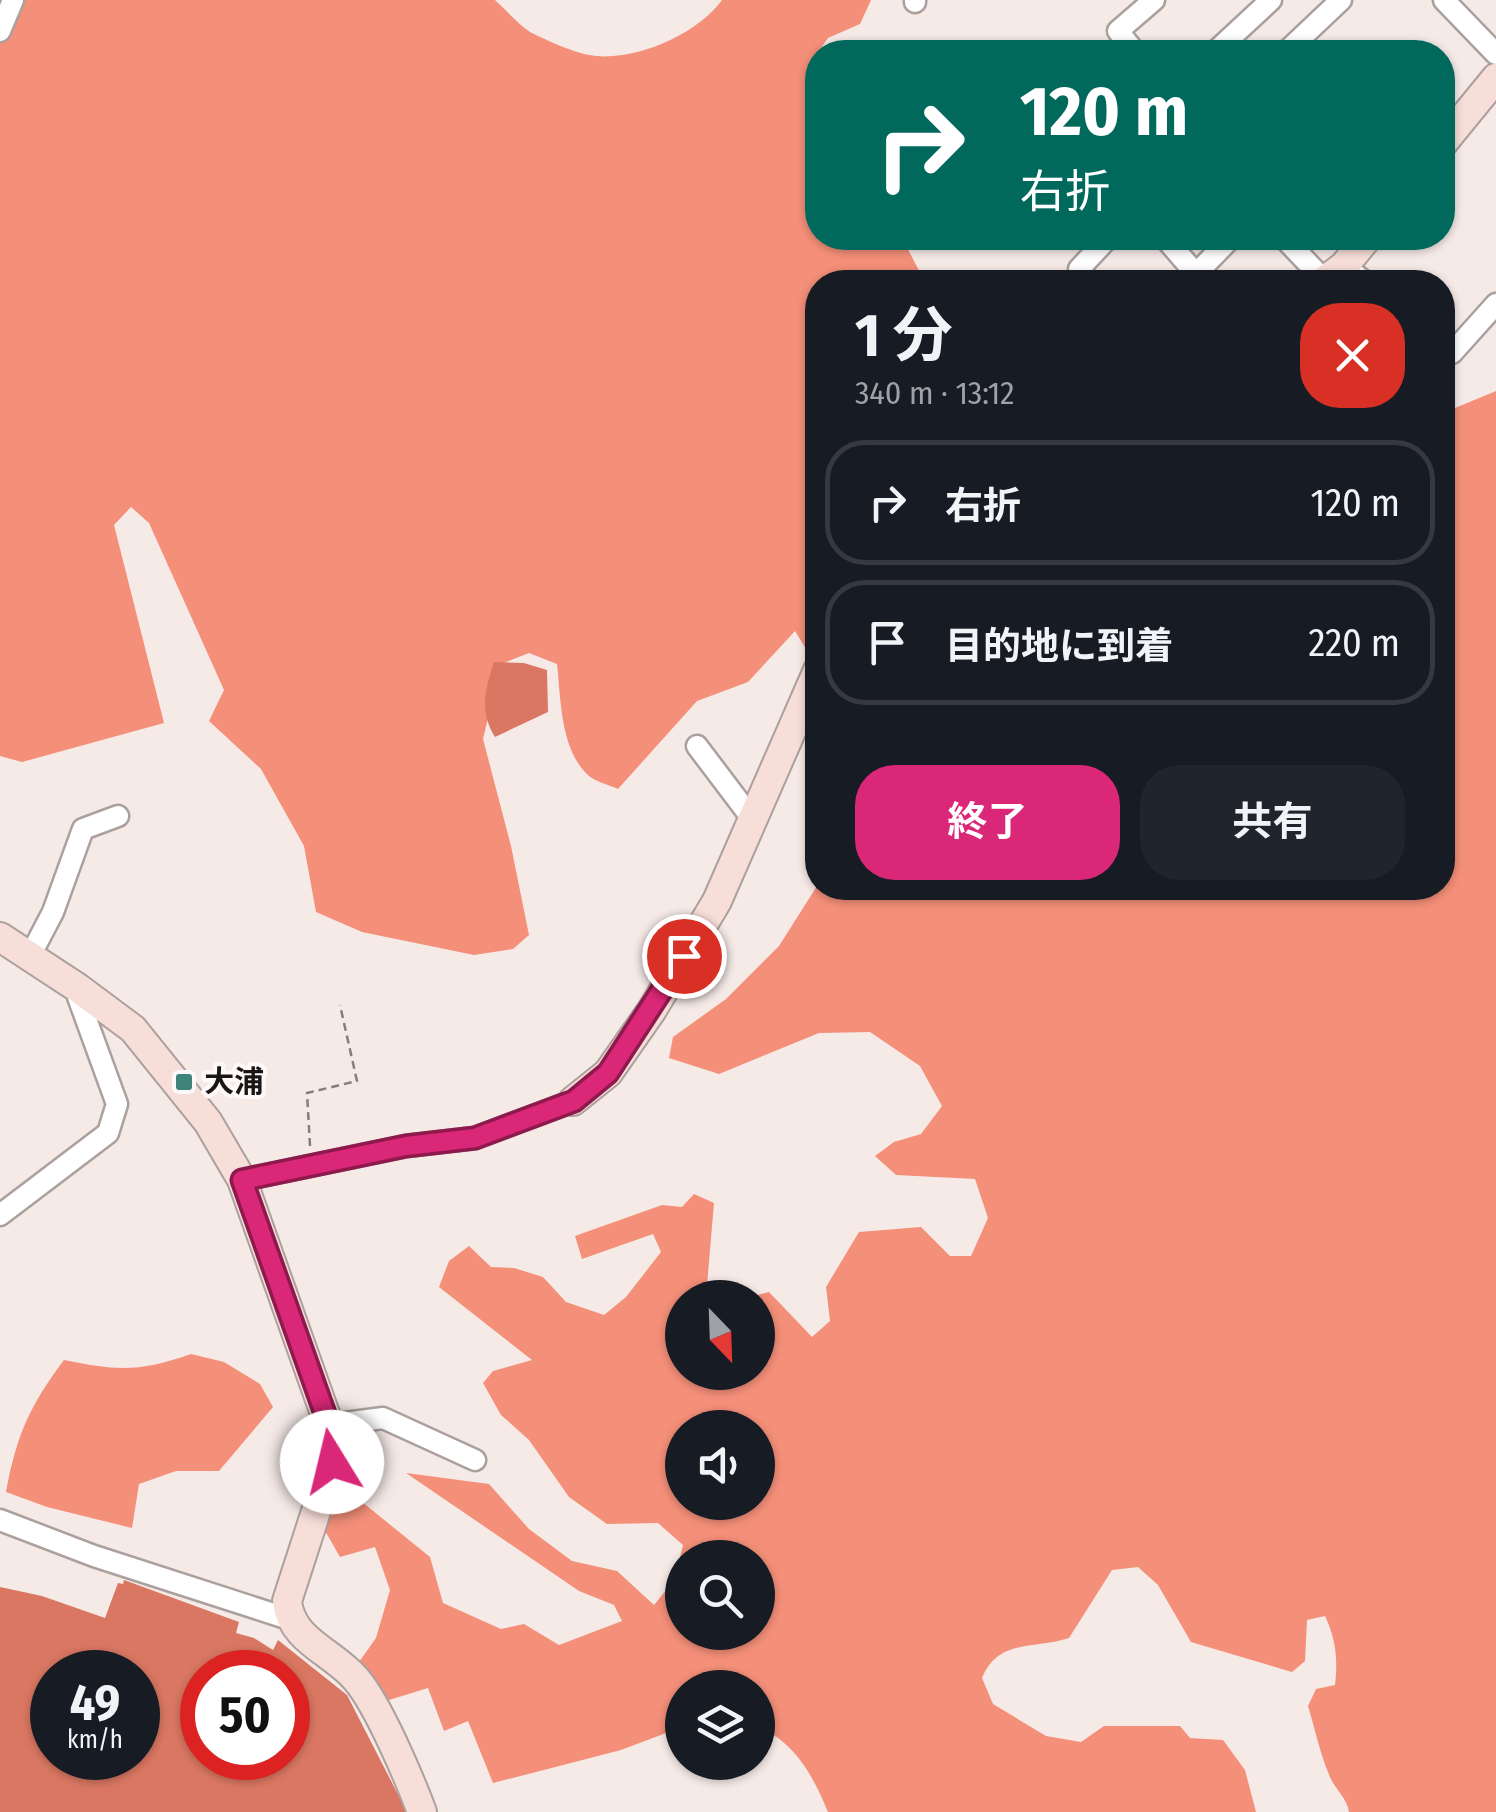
<!DOCTYPE html>
<html lang="ja">
<head>
<meta charset="utf-8">
<style>
  body { margin:0; font-family:"Fira Sans Condensed","Noto Sans JP",sans-serif; background:#20242c; color:#f1f3f6; height:100vh; display:flex; flex-direction:column; font-size:38px; white-space:nowrap }
  * { box-sizing:border-box; margin:0 }
  p { font-size:32px; color:#9ea1a6 }
  .icon { flex:none; width:55px; height:55px; fill:none; stroke:currentColor; stroke-width:2; stroke-linecap:round; stroke-linejoin:round }
  .map { position:relative; flex:1; overflow:hidden }
  .panel { position:absolute; left:805px; top:270px; width:650px; height:630px; display:flex; flex-direction:column; background:#171b24; border-radius:40px; box-shadow:0 2px 8px #0004 }
  .panel>* { flex:none }
  .guide { position:absolute; left:805px; top:40px; width:650px; height:210px; border-radius:40px; box-shadow:0 2px 8px #0004; background:#00695c; color:#fff; overflow:hidden }
  .needle { width:65px; rotate:157deg }
  .controls { position:absolute; left:665px; top:1280px; display:grid; gap:20px }
  .controls a { display:grid; place-items:center; width:110px; height:110px; border-radius:50%; background:#171b24; box-shadow:0 2px 8px #0004; font-size:50px }
  .speed { position:absolute; left:30px; top:1650px; display:flex; gap:20px; font-size:50px; font-weight:700; text-align:center }
  .speed>* { display:grid; place-content:center; width:130px; height:130px; border-radius:50%; background:#171b24; box-shadow:0 2px 8px #0004; line-height:1 }
  .speed small { font-size:25px; font-weight:400 }
  .speed .limit { border:15px solid #d22; background:#fff; color:#111 }
  .pin { position:absolute; display:grid; place-items:center; width:85px; height:85px; color:#fff; margin:-42px; border:5px solid #fff; border-radius:50%; box-shadow:0 2px 10px #0007 }
  .me { position:absolute; width:110px; margin:-55px; rotate:351deg; stroke-linejoin:round; filter:drop-shadow(0 0 8px #0008) }
  .turn { display:flex; align-items:center; gap:35px; height:210px; padding:0 50px; font-size:45px }
  .turn .icon { width:130px; height:130px; stroke-width:2.5 }
  .turn b { display:block; font-size:70px; line-height:85px }
  .round { display:grid; place-items:center; flex:none; width:105px; height:105px; border-radius:40px; background:#20242c }
  .overview { display:flex; align-items:center; justify-content:space-between; height:170px; padding:0 50px }
  h1 { font-size:60px; font-weight:700; line-height:75px }
  .button { display:flex; gap:20px; margin-top:auto; padding:20px 50px }
  .button a { flex:1; height:115px; border-radius:40px; background:#db2777; color:#fff; font-size:40px; font-weight:700; line-height:115px; text-align:center }
  .button a+a { background:#20242c; color:#f1f3f6 }
  ul { padding:0; list-style:none }
  li { display:flex; align-items:center; gap:30px; height:125px; margin:0 20px 15px; padding:0 30px; border:5px solid #363941; border-radius:40px }
  li div { flex:1 }
  li b { display:block; font-size:38px }
  li em { font-style:normal }
  .map>svg:first-child { display:block }
  .forest { fill:#f48f79; fill-rule:evenodd }
  .water { fill:#d97762; fill-rule:evenodd }
  .lines { fill:none; stroke-linecap:round; stroke-linejoin:round }
  .street-casing { stroke:#aba09d; stroke-width:25 }
  .secondary-casing { stroke:#aba09d; stroke-width:32 }
  .path { stroke:#867e7c; stroke-width:2.5; stroke-dasharray:8 5; stroke-linecap:butt }
  .street { stroke:#fff; stroke-width:20 }
  .secondary { stroke:#f8ded9; stroke-width:28 }
  .route-casing { stroke:#8e194d; stroke-width:25 }
  .route { stroke:#db2777; stroke-width:18 }
  .poi-dot { fill:#3f847b; stroke:#fef9f8; stroke-width:4 }
  .labels { text-anchor:middle; dominant-baseline:central; stroke-width:8; stroke-linejoin:round; paint-order:stroke }
  .poi-label { font-size:30px; font-weight:bold; fill:#1a1615; stroke:#fef9f8; text-anchor:start }
</style>
</head>
<body>
<div class="map">
<svg width="1496" height="1812" viewBox="0 0 1496 1812">
  <rect width="100%" height="100%" fill="#f6eae7"/>
  <path class="forest" d="M 0,0 L 495,0 C 506,10 518,24 530,32 C 546,40 572,52 589,55 C 632,63 697,35 722,0 L 871,0 L 860,24 L 828,38 L 818,52 L 814,109 L 818,112 L 818,238 L 902,238 L 925,282 L 818,282 L 817,667 L 795,631 L 748,682 L 697,701 L 618,789 C 610,785 596,782 589,776 C 560,750 561,699 557,664 L 529,653 L 501,664 L 483,739 L 511,846 L 529,935 L 513,949 L 474,955 L 362,932 L 316,912 L 304,846 L 261,769 L 209,721 L 224,690 L 149,523 L 131,507 L 114,525 L 164,723 L 22,762 L 0,756 Z
    M 1496,391 L 1496,1812 L 1349,1812 C 1347,1798 1335,1789 1330,1777 C 1320,1754 1315,1729 1308,1706 L 1316,1689 L 1335,1685 C 1338,1660 1336,1639 1325,1616 L 1307,1620 L 1305,1661 L 1292,1672 L 1191,1642 L 1158,1585 L 1138,1567 L 1112,1570 L 1069,1638 C 1032,1650 999,1638 982,1678 L 993,1704 L 1046,1736 L 1081,1742 L 1104,1726 L 1180,1726 L 1190,1738 L 1223,1740 L 1245,1770 L 1256,1812 L 828,1812 C 812,1774 796,1744 758,1726 L 758,1688 L 682,1688 L 682,1727 L 621,1750 L 493,1783 L 468,1721 L 444,1731 L 428,1688 L 389,1700 L 359,1662 L 376,1638 L 390,1590 L 375,1547 L 340,1557 L 324,1529 L 346,1489 L 430,1557 L 443,1603 L 501,1629 L 524,1624 L 559,1645 L 622,1621 L 614,1605 L 579,1591 L 406,1473 L 489,1484 L 529,1529 L 572,1561 L 617,1571 L 654,1605 L 675,1579 L 683,1545 L 658,1523 L 607,1524 L 569,1497 L 529,1440 L 501,1415 L 483,1383 L 493,1371 L 532,1360 L 439,1287 L 449,1261 L 469,1246 L 491,1267 L 514,1268 L 543,1277 L 566,1302 L 604,1315 L 626,1297 L 661,1252 L 653,1234 L 582,1259 L 575,1236 L 662,1205 L 682,1207 L 694,1194 L 714,1203 L 706,1297 L 682,1298 L 682,1372 L 758,1372 L 758,1298 L 750,1297 L 769,1292 L 812,1337 L 830,1321 L 826,1287 L 859,1232 L 921,1227 L 950,1256 L 971,1256 L 988,1218 L 975,1179 L 896,1175 L 875,1156 L 894,1142 L 921,1134 L 942,1106 L 920,1066 L 870,1032 L 819,1033 L 719,1074 L 669,1058 L 673,1037 L 726,999 L 779,946 L 817,886 L 1442,888 L 1443,413 ZM 682,1428 L 758,1428 L 758,1502 L 682,1502 ZM 682,1558 L 758,1558 L 758,1632 L 682,1632 Z
    M 191,1354 L 224,1362 L 260,1384 L 273,1407 L 219,1471 L 176,1471 L 139,1484 L 132,1528 L 47,1507 L 6,1492 C 17,1434 29,1407 64,1360 C 117,1371 140,1372 191,1354 Z"/>
  <path class="water" d="M 494,662 L 524,663 L 547,670 L 548,712 L 495,737 C 479,711 485,690 494,662 Z
    M 124,1580 L 239,1622 L 236,1633 L 254,1638 L 273,1650 L 278,1640 L 347,1695 L 407,1812 L 0,1812 L 0,1587 L 42,1596 L 105,1618 L 118,1583 L 123,1584 ZM 52,1672 L 138,1672 L 138,1758 L 52,1758 ZM 202,1672 L 288,1672 L 288,1758 L 202,1758 Z"/>
  <g class="lines">
    <g class="street-casing">
      <path id="street" d="M 915,0 L 915,2
        M 1444,0 L 1496,54
        M 0,31 L 13,0
        M 1135,52 L 1118,31 L 1154,0
        M 1215,52 L 1271,0
        M 1286,52 L 1341,0
        M 1165,238 L 1202,281
        M 1284,238 L 1325,281
        M 1344,266 L 1365,282
        M 1090,282 L 1079,269 L 1108,238
        M 1188,282 L 1231,238
        M 1442,345 L 1452,353 L 1496,304
        M 697,746 L 753,820
        M 30,956 L 53,912 L 83,829 L 118,816
        M 242,1180 L 406,1146 L 475,1138 L 573,1101
        M 0,1215 L 108,1133 L 117,1104 L 78,997 L 78,988
        M 329,1425 L 383,1418 L 475,1460
        M 0,1520 L 94,1556 L 289,1619"/>
    </g>
    <g class="secondary-casing">
      <path id="secondary" d="M 1442,144 L 1496,78
        M 1323,282 L 1344,266 L 1367,238
        M 0,937 L 78,988 L 133,1029 L 208,1122 L 242,1180 L 329,1425 L 332,1462 L 287,1601 C 291,1641 332,1651 356,1679 C 378,1704 410,1780 422,1812
        M 573,1101 L 608,1073 L 652,1010 L 717,901 L 818,670"/>
    </g>
    <path class="path" d="M 310,1146 L 307,1093 L 357,1081 L 340,1005"/>
    <use href="#street" class="street"/>
    <use href="#secondary" class="secondary"/>
  </g>
  <g class="lines">
    <g class="route-casing">
      <path id="route" d="M 332,1462 L 329,1425 L 242,1180 L 406,1146 L 475,1138 L 574,1101 L 608,1073 L 684,956"/>
    </g>
    <use href="#route" class="route"/>
  </g>
  <rect class="poi-dot" x="174" y="1072" width="20" height="20" rx="5"/>
  <g class="labels">
    <g class="poi-label">
      <text x="204" y="1082">大浦</text>
    </g>
  </g>
</svg>
<div class="controls">
<a><svg class="needle" viewBox="-14 -14 28 28"><path d="M0-13l5 13h-10z" fill="#e53935"/><path d="M0 13l5-13h-10z" fill="#9ea1a6"/></svg></a>
<a><svg class="icon" aria-label="sound" viewBox="0 0 24 24"><path d="M4 9h4l5-4v14l-5-4H4zM17 9q2 3 0 6"/></svg></a>
<a><svg class="icon" aria-label="search" viewBox="0 0 24 24"><circle cx="10" cy="10" r="6"/><path d="M15 15l6 6"/></svg></a>
<a><svg class="icon" aria-label="layers" viewBox="0 0 24 24"><path d="M12 4l9 5-9 5-9-5zM3 14l9 5 9-5"/></svg></a>
</div>
<div class="speed"><div>49<small>km/h</small></div><div class="limit">50</div></div>
<div class="pin" style="left:684px;top:956px;background:#d93025"><svg class="icon" aria-label="arrive" viewBox="0 0 24 24"><path d="M6 21V4h12l-3 4 3 4H6"/></svg></div>
<svg class="me" style="left:332px;top:1462px" viewBox="-20 -20 40 40"><circle r="19" fill="#fff"/><path d="M0-13L10 11 0 6-10 11z" fill="#db2777"/></svg>
<div class="guide">
<div class="turn"><svg class="icon" aria-label="right" viewBox="0 0 24 24"><path d="M7 20v-9h11M14 6l5 5-5 5"/></svg><div><b>120 m</b>右折</div></div>
</div>
<section class="panel">
<div class="overview"><div><h1>1 分</h1><p>340 m · 13:12</p></div><a class="round" style="background:#d93025;color:#fff"><svg class="icon" aria-label="close" viewBox="0 0 24 24"><path d="M6 6l12 12M18 6L6 18"/></svg></a></div>
<ul>
<li><svg class="icon" aria-label="right" viewBox="0 0 24 24"><path d="M7 20v-9h11M14 6l5 5-5 5"/></svg><div><b>右折</b></div><em>120 m</em></li>
<li><svg class="icon" aria-label="arrive" viewBox="0 0 24 24"><path d="M6 21V4h12l-3 4 3 4H6"/></svg><div><b>目的地に到着</b></div><em>220 m</em></li>
</ul>
<div class="button"><a>終了</a><a>共有</a></div>
</section>
</div>
</body>
</html>
